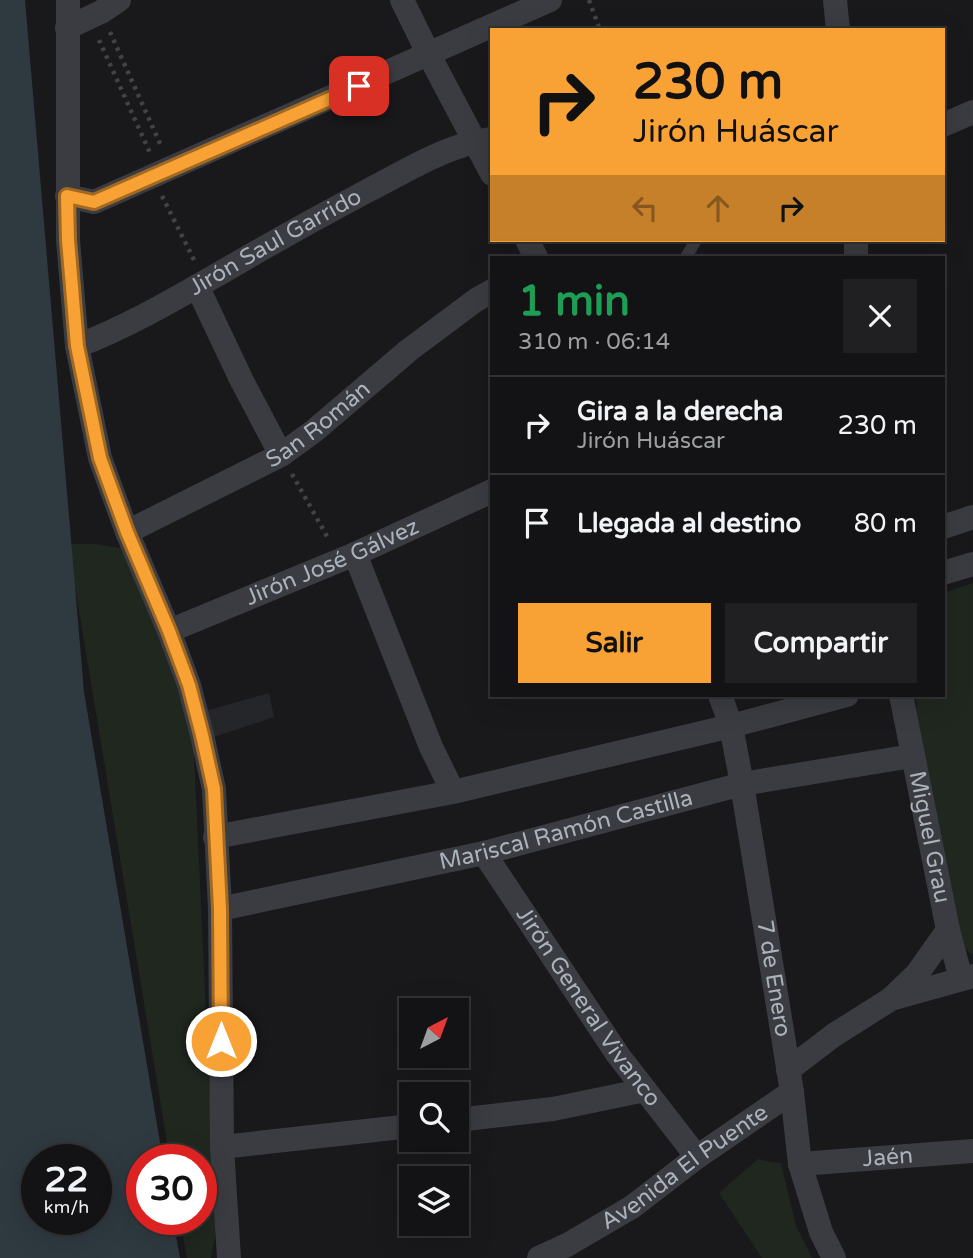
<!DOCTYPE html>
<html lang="es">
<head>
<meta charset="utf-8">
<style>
  body { margin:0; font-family:"Varela Round",sans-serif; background:#202022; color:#f1f3f6; height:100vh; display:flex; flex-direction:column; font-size:26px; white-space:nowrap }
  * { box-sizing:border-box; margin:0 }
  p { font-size:23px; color:#9d9ea0 }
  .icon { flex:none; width:38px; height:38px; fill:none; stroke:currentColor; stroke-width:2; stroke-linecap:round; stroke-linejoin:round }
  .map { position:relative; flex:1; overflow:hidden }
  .sheet { position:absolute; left:490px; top:256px; width:455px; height:441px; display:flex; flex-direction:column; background:#131315; border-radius:0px; box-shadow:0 7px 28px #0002,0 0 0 2px #323234 }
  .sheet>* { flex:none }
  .top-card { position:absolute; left:490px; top:28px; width:455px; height:214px; border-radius:0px; box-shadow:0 7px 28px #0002,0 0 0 2px #323234; background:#f8a135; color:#111; overflow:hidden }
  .needle { width:46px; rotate:41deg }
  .buttons { position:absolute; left:399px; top:998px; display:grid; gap:14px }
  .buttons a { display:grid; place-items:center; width:70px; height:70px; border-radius:0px; background:#131315; box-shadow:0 7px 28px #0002,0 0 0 2px #323234; font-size:35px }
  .speed { position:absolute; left:21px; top:1144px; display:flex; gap:14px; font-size:35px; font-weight:700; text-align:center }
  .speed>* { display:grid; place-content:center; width:91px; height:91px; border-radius:50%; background:#131315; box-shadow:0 7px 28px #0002,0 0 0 2px #323234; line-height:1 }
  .speed small { font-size:18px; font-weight:400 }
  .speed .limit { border:10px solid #d22; background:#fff; color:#111 }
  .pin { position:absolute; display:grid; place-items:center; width:60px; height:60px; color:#fff; margin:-30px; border-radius:14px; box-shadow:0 4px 10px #0006 }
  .me { position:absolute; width:77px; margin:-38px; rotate:0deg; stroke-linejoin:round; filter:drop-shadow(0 0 5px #0008) }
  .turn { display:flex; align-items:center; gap:24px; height:147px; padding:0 28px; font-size:32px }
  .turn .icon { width:91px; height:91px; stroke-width:2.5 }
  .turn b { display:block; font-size:49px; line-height:60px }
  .lanes { display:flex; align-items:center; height:66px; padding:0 28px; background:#0003; justify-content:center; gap:35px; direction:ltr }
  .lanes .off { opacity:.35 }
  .round { display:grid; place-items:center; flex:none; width:74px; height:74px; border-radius:0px; background:#202022 }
  .headline { display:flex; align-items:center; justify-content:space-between; height:119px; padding:0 28px }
  h1 { font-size:42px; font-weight:700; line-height:52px; color:#1e9e55 }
  .primary-button { display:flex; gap:14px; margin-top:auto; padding:14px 28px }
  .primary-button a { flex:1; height:80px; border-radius:0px; background:#f8a135; color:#111; font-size:28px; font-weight:700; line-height:80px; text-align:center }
  .primary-button a+a { background:#202022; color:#f1f3f6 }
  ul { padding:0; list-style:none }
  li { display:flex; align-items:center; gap:21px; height:98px; padding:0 28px; border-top:2px solid #323234 }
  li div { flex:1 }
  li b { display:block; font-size:26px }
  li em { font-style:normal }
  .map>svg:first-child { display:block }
  .built { fill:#252629 }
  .green { fill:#1f271f }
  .water { fill:#2e3a40; fill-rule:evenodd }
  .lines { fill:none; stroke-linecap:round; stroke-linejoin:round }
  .path { stroke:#404348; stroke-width:4.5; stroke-dasharray:3.5 5; stroke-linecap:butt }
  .lane { stroke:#3a3c41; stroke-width:12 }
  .street { stroke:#3a3c41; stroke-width:24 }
  .route-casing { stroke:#a16922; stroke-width:18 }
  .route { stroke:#f8a135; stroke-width:12 }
  .labels { text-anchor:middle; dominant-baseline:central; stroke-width:5; stroke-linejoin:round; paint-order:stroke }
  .street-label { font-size:23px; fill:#abb2bc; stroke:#141417 }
</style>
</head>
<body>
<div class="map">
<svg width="973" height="1258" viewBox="0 0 973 1258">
  <rect width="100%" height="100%" fill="#19191c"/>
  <path class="built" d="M 269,693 L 274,717 L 211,738 L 205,711 Z"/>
  <path class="green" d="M 68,544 L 95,544 L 127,549 L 193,733 L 216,1231 L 211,1258 L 187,1258 L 180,1220 L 201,1220 L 201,1160 L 170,1160 Z
    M 973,583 L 973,953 L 971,954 L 958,941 L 918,743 L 916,695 L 943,695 L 943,593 Z
    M 758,1159 L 770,1162 L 781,1163 L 796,1226 L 812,1258 L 762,1258 L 719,1193 Z"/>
  <path class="water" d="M 0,0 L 25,0 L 84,692 L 163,1160 L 142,1160 L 142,1220 L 173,1220 L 180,1258 L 0,1258 ZM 37,1160 L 96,1160 L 96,1220 L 37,1220 Z"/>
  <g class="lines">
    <path class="path" d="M 589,0 L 600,30
      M 110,32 L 162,148
      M 99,40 L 150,153
      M 162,196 L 194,260
      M 292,474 L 329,540"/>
    <path class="lane" d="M 686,257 L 696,240"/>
    <g class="street">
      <path d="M 68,0 L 68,240 L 77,346 L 100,458 L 127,532 L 169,631 L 189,685 L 202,735 L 214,789 L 220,909 L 222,1147 L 229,1258"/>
      <path d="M 402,0 L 429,55 L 492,174"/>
      <path d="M 835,0 L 838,30"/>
      <path d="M 67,28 L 101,12 L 119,0"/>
      <path d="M 943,125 L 973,112"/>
      <path d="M 67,196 L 94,202 L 550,0"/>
      <path d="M 527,240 L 536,257"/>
      <path d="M 856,240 L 856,257"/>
      <path d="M 197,286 L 242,381 L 281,455"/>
      <path id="s1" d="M 77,346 C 130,326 180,296 229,268 C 275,241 322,215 369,190 C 408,170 448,144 492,139"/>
      <path d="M 943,527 L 973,517"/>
      <path id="s2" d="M 127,532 L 281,455 L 314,431 L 409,350 L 476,300 L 492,291"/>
      <path d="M 355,554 L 431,747 L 453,792"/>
      <path d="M 943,573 L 973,564"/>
      <path id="s3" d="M 169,631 L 355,554 L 492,491"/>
      <path id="s4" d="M 720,695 L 731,726 L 742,784 L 792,1092 L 800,1164 L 821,1232 L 834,1258"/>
      <path id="s5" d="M 901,695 L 948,930 L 961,979"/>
      <path d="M 215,837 L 453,792 L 731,726 L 847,695"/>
      <path id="s6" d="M 484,853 L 618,1055 L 697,1157"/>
      <path id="s7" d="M 220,909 L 484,853 L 742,784 L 912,756"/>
      <path d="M 893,997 L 917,974 L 948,930"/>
      <path d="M 788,1070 L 834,1035 L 891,999 L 973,976"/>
      <path d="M 457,1120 L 553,1109 L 645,1090"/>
      <path d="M 222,1147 L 411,1126"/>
      <path id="s8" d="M 800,1164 L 973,1151"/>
      <path id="s9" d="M 539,1258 L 567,1245 L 632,1207 L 697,1157 L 792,1092"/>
    </g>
  </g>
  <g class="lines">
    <g class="route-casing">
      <path id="route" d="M 221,1041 L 220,909 L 214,789 L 202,735 L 189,685 L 169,631 L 127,532 L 100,458 L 77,346 L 68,240 L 67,196 L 94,202 L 359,86"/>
    </g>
    <use href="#route" class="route"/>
  </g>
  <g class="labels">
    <g class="street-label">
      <text stroke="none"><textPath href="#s1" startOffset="224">Jirón Saul Garrido</textPath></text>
      <text stroke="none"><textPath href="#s2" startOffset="220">San Román</textPath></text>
      <text stroke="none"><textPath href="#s3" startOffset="177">Jirón José Gálvez</textPath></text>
      <text stroke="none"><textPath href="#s7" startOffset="355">Mariscal Ramón Castilla</textPath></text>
      <text stroke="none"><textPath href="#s5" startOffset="145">Miguel Grau</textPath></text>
      <text stroke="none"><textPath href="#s4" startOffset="289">7 de Enero</textPath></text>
      <text stroke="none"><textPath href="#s6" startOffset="186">Jirón General Vivanco</textPath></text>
      <text stroke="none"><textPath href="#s8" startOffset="88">Jaén</textPath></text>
      <text stroke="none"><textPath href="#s9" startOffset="172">Avenida El Puente</textPath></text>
    </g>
  </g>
</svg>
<div class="buttons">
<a><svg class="needle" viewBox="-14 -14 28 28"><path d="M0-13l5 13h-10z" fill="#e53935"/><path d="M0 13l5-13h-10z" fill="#9d9ea0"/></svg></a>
<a><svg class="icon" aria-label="search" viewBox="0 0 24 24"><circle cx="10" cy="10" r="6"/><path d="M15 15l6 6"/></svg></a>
<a><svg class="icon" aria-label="layers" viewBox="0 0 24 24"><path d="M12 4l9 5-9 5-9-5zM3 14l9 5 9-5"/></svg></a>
</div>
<div class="speed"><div>22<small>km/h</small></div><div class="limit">30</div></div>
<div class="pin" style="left:359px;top:86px;background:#d93025"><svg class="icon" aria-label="arrive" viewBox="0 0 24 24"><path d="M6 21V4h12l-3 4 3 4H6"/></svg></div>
<svg class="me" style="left:221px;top:1041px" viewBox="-20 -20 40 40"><circle r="17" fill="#f8a135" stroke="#fff" stroke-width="3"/><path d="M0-11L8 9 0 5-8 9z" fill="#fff"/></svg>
<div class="top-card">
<div class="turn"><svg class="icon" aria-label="right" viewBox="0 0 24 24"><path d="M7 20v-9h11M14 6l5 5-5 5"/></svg><div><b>230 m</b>Jirón Huáscar</div></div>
<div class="lanes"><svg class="icon off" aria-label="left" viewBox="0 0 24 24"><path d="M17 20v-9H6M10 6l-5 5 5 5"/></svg><svg class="icon off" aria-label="ahead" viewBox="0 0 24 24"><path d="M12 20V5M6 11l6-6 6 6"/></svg><svg class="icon" aria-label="right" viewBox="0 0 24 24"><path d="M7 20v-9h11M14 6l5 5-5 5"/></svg></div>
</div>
<section class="sheet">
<div class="headline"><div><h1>1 min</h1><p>310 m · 06:14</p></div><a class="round"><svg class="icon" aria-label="close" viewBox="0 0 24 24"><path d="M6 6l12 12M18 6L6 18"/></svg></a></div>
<ul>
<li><svg class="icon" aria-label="right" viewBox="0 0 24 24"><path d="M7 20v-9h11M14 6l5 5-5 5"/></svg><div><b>Gira a la derecha</b><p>Jirón Huáscar</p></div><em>230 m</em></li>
<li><svg class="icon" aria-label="arrive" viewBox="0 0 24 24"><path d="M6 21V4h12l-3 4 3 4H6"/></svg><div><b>Llegada al destino</b></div><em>80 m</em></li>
</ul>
<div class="primary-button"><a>Salir</a><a>Compartir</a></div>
</section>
</div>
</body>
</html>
